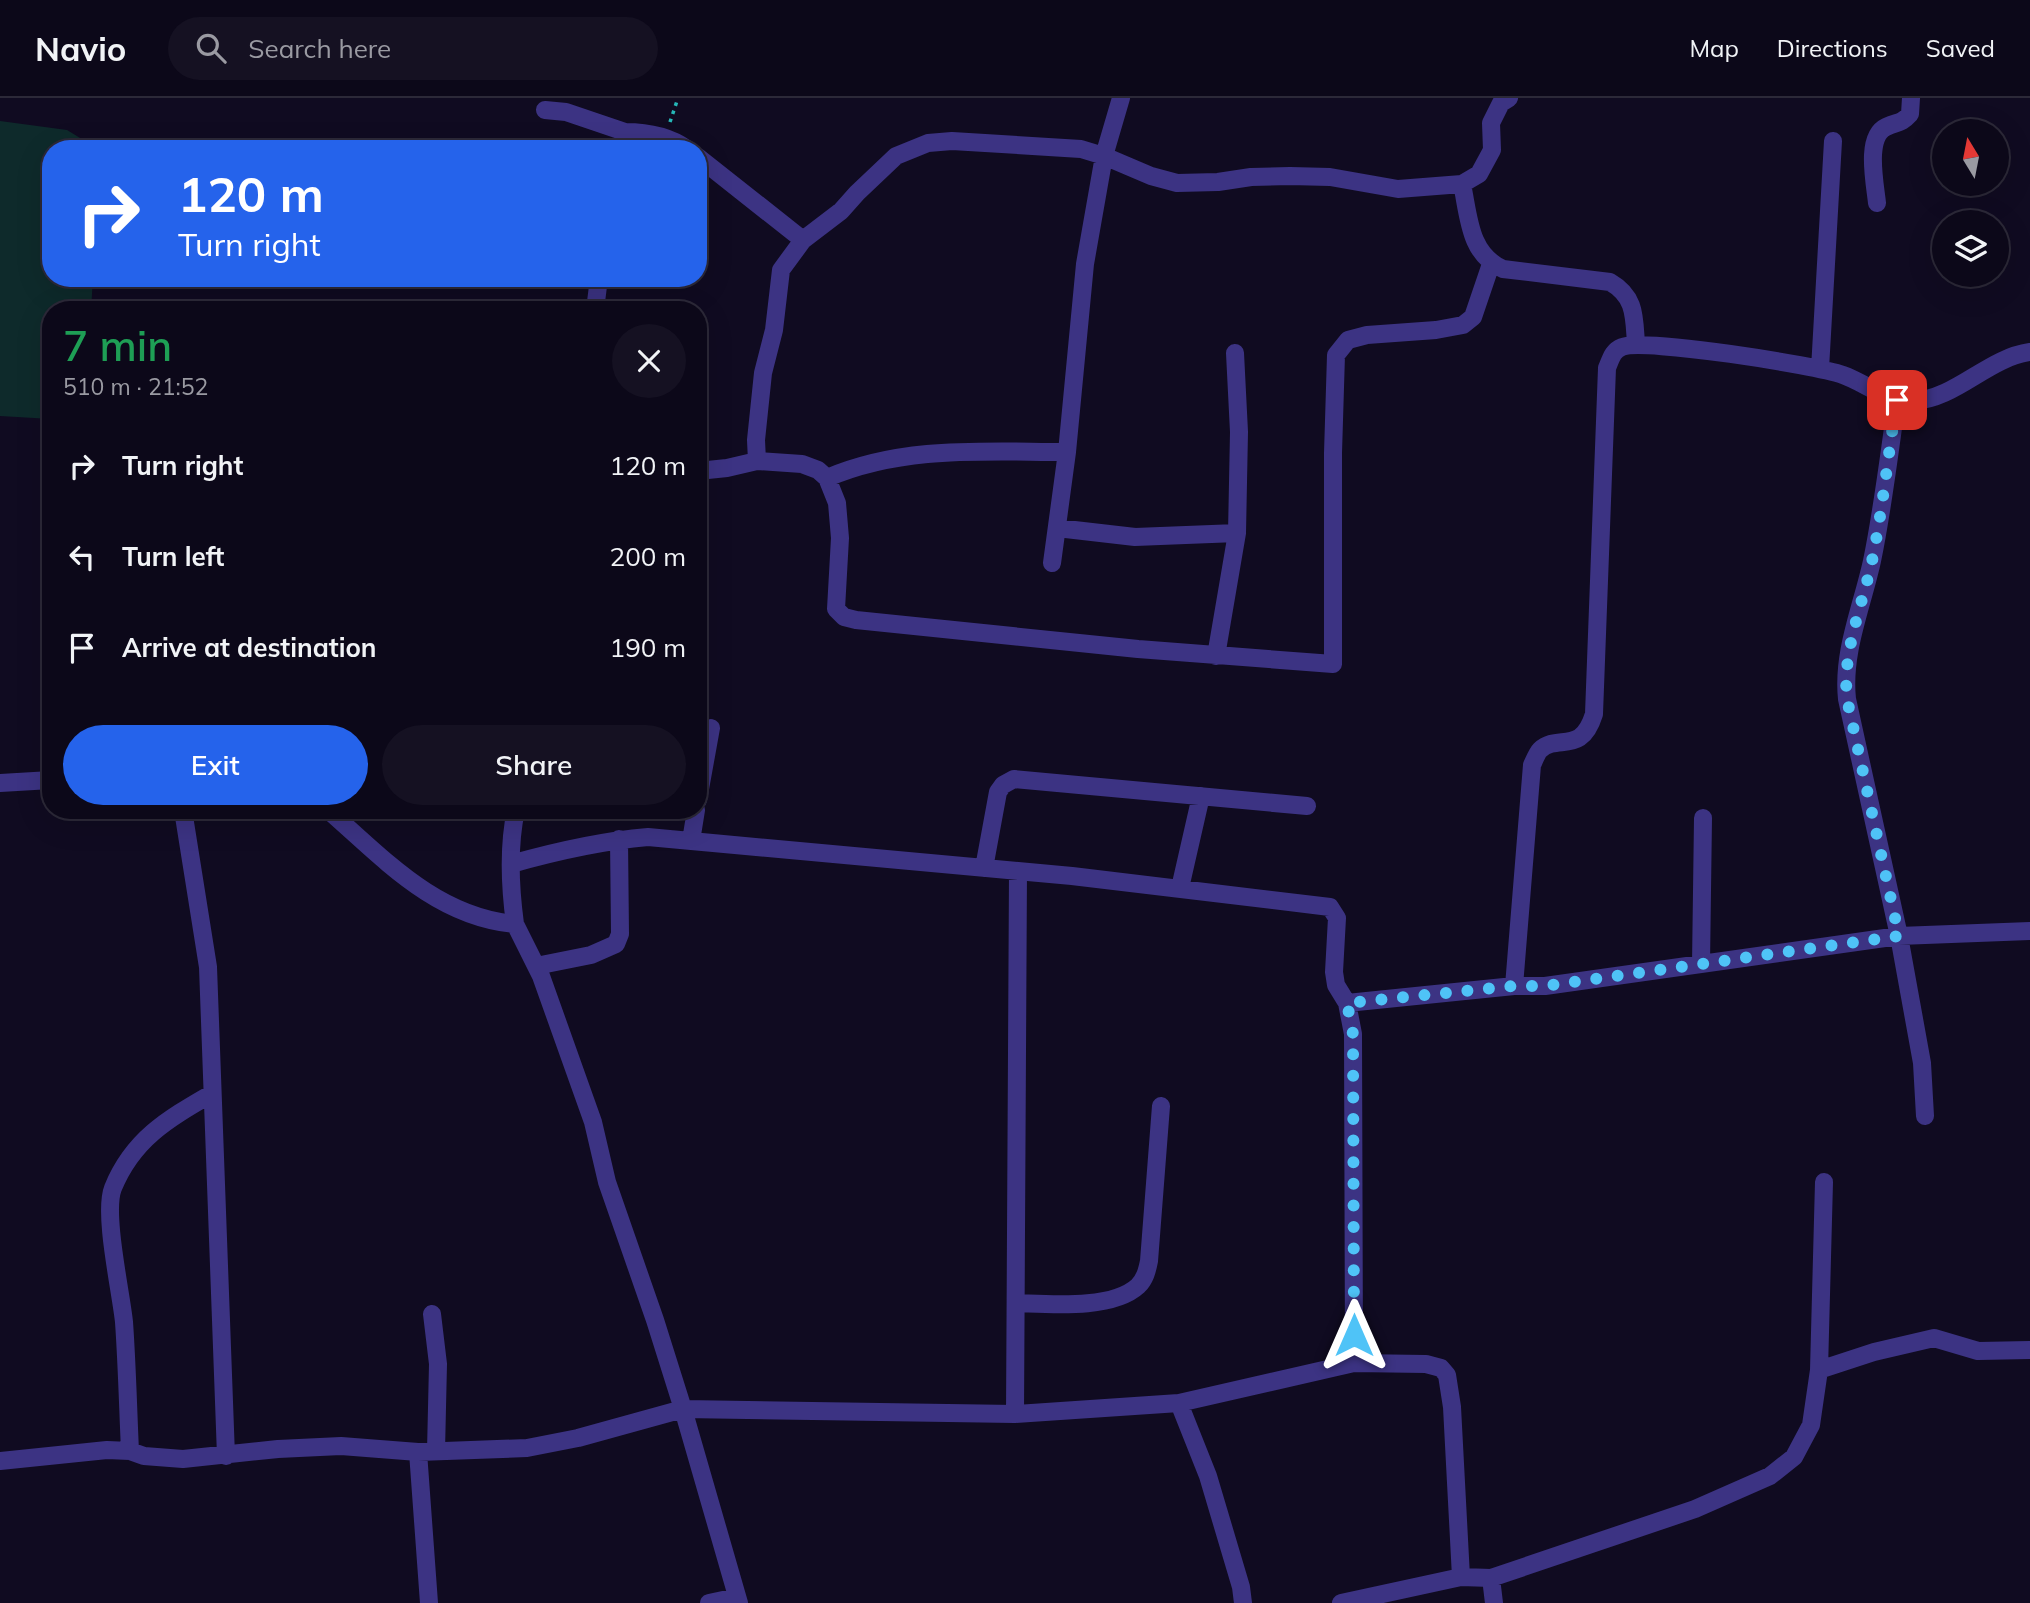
<!DOCTYPE html>
<html lang="en">
<head>
<meta charset="utf-8">
<style>
  body { margin:0; font-family:Mulish,sans-serif; background:#151122; color:#f1f3f6; height:100vh; display:flex; flex-direction:column; font-size:26px; white-space:nowrap }
  * { box-sizing:border-box; margin:0 }
  p { font-size:23px; color:#9a9aa2 }
  .icon { flex:none; width:38px; height:38px; fill:none; stroke:currentColor; stroke-width:2; stroke-linecap:round; stroke-linejoin:round }
  .map { position:relative; flex:1; overflow:hidden }
  .side { position:absolute; left:42px; top:203px; width:665px; height:518px; display:flex; flex-direction:column; background:#0c0819; border-radius:28px; box-shadow:0 7px 28px #0002,0 0 0 2px #2c2938 }
  .side>* { flex:none }
  .hud { position:absolute; left:42px; top:42px; width:665px; height:147px; border-radius:28px; box-shadow:0 7px 28px #0002,0 0 0 2px #2c2938; background:#2563eb; color:#fff; overflow:hidden }
  .needle { width:46px; rotate:350deg }
  .tools { position:absolute; left:1932px; top:21px; display:grid; gap:14px }
  .tools a { display:grid; place-items:center; width:77px; height:77px; border-radius:50%; background:#0c0819; box-shadow:0 7px 28px #0002,0 0 0 2px #2c2938; font-size:35px }
  .pin { position:absolute; display:grid; place-items:center; width:60px; height:60px; color:#fff; margin:-30px; border-radius:14px; box-shadow:0 4px 10px #0006 }
  .me { position:absolute; width:77px; margin:-38px; rotate:0deg; stroke-linejoin:round; filter:drop-shadow(0 0 5px #0008) }
  .turn { display:flex; align-items:center; gap:24px; height:147px; padding:0 21px; font-size:32px }
  .turn .icon { width:91px; height:91px; stroke-width:2.5 }
  .turn b { display:block; font-size:49px; line-height:60px }
  .round { display:grid; place-items:center; flex:none; width:74px; height:74px; border-radius:37px; background:#151122 }
  .headline { display:flex; align-items:center; justify-content:space-between; height:119px; padding:0 21px }
  h1 { font-size:42px; font-weight:600; line-height:52px; color:#1e9e55 }
  .button { display:flex; gap:14px; margin-top:auto; padding:14px 21px }
  .button a { flex:1; height:80px; border-radius:42px; background:#2563eb; color:#fff; font-size:28px; font-weight:600; line-height:80px; text-align:center }
  .button a+a { background:#151122; color:#f1f3f6 }
  ul { padding:0; list-style:none }
  li { display:flex; align-items:center; gap:21px; height:91px; padding:0 21px }
  li div { flex:1 }
  li b { display:block; font-size:26px }
  li em { font-style:normal }
  header { display:flex; align-items:center; gap:42px; box-sizing:border-box; height:98px; padding:0 35px; background:#0c0819; border-bottom:2px solid #2c2938 }
  header strong { font-size:33px }
  nav { display:flex; gap:38px; margin-inline-start:auto; font-size:24px }
  .search { width:490px; height:63px; background:#151122; display:flex; align-items:center; gap:18px; box-sizing:border-box; padding:0 24px; border-radius:38px; color:#9a9aa2; font-size:26px }
  .map>svg:first-child { display:block }
  .green { fill:#0e2a2b }
  .lines { fill:none; stroke-linecap:round; stroke-linejoin:round }
  .path { stroke:#26b8b8; stroke-width:3.5; stroke-dasharray:3.5 5; stroke-linecap:butt }
  .street { stroke:#3c3383; stroke-width:18 }
  .route { stroke:#4fc3f7; stroke-width:12; stroke-dasharray:0 21.6 }
</style>
</head>
<body>
<header>
<strong>Navio</strong>
<div class="search"><svg class="icon" aria-label="search" viewBox="0 0 24 24"><circle cx="10" cy="10" r="6"/><path d="M15 15l6 6"/></svg>Search here</div>
<nav><a>Map</a><a>Directions</a><a>Saved</a></nav>
</header>
<div class="map">
<svg width="2030" height="1505" viewBox="0 0 2030 1505">
  <rect width="100%" height="100%" fill="#100b21"/>
  <path class="green" d="M 0,23 L 67,32 L 98,51 L 51,51 L 51,180 L 93,180 L 91,212 L 51,212 L 51,321 L 0,318 Z"/>
  <g class="lines">
    <path class="path" d="M 670,24 L 678,0"/>
    <path class="street" d="M 1121,0 L 1104,58 L 1151,78 L 1177,85 L 1218,84 L 1251,79 L 1290,78 L 1330,79 L 1398,91 L 1462,86 L 1479,76 L 1492,52 L 1491,25 L 1501,5 L 1509,0
      M 545,12 L 566,14 L 625,34
      M 619,51 L 625,34 C 647,34 669,38 687,51
      M 698,59 L 803,142
      M 1462,86 C 1469,119 1469,156 1503,171 L 1610,184 C 1636,199 1634,219 1636,246
      M 1877,105 C 1875,85 1865,39 1886,29 C 1898,23 1900,27 1910,16 L 1911,0
      M 595,212 L 599,180
      M 1820,271 L 1833,43
      M 1897,302 C 1889,356 1883,410 1872,463 C 1862,509 1842,554 1847,601 L 1899,838 L 1922,965 L 1925,1018
      M 757,363 L 756,342 L 763,275 L 774,232 L 781,172 L 803,142 L 841,113 L 857,95 L 896,58 L 928,45 L 952,43 L 1081,51 L 1104,58 L 1085,166 L 1067,354 L 1052,465
      M 698,373 L 727,370 L 757,363 L 802,366 L 818,372 L 827,380 L 837,405 L 840,440 L 836,511 L 844,519 L 856,522 L 1138,551 L 1333,566 L 1333,355 L 1336,257 L 1348,242 L 1367,237 L 1436,232 L 1463,227 L 1473,219 L 1491,166
      M 827,380 C 904,347 985,354 1067,354
      M 1057,430 L 1135,439 L 1237,435
      M 1216,558 L 1237,435 L 1239,334 L 1235,255
      M 0,685 L 51,682
      M 698,702 L 711,630
      M 183,712 L 208,869 L 226,1358
      M 691,743 L 696,712
      M 511,766 C 557,753 601,743 648,739 L 1072,778 L 1330,809 L 1337,820 L 1334,874 L 1336,887 L 1347,905 L 1353,936 L 1354,1265
      M 984,770 L 998,694 L 1003,687 L 1014,681 L 1307,708
      M 1180,790 L 1201,698
      M 515,826 C 510,789 508,749 516,712
      M 1701,866 L 1703,720
      M 536,868 L 591,857 L 616,846 L 620,836 L 619,741
      M 1514,888 L 1532,667 C 1534,663 1537,655 1540,652 C 1558,635 1581,658 1594,616 L 1607,270 C 1611,261 1612,253 1622,249 C 1644,240 1815,267 1843,277 C 1866,285 1888,305 1913,303 C 1956,301 1987,260 2030,254
      M 1347,905 L 1514,888 L 1545,888 L 1899,838 L 2030,833
      M 1016,1205 C 1049,1206 1112,1212 1138,1188 C 1145,1181 1147,1173 1149,1163 L 1161,1008
      M 432,1216 L 438,1266 L 436,1353
      M 1819,1272 L 1874,1254 L 1934,1240 L 1978,1253 L 2030,1252
      M 1179,1305 L 1208,1378 L 1241,1489 L 1243,1505
      M 1015,1316 L 1018,773
      M 130,1353 C 128,1310 127,1266 124,1224 C 121,1194 103,1115 113,1090 C 133,1041 168,1021 211,996
      M 418,1354 L 429,1505
      M 0,1363 L 107,1352 L 130,1353 L 144,1358 L 183,1361 L 278,1351 L 341,1348 L 418,1354 L 527,1350 L 578,1340 L 683,1311 L 655,1222 L 607,1084 L 593,1024 L 541,878 L 515,826 C 436,819 384,761 328,712
      M 1491,1480 L 1494,1505
      M 709,1505 L 737,1499
      M 739,1505 L 683,1311 L 1015,1316 L 1179,1305 L 1354,1265 L 1426,1266 L 1441,1270 L 1447,1277 L 1452,1309 L 1461,1479
      M 1341,1505 L 1461,1479 L 1491,1480 L 1695,1411 L 1770,1378 L 1794,1359 L 1811,1327 L 1819,1272 L 1824,1084"/>
  </g>
  <g class="lines">
    <path class="route" d="M 1354,1237 L 1353,936 L 1347,905 L 1514,888 L 1545,888 L 1899,838 L 1847,601 C 1842,554 1862,509 1872,463 C 1883,410 1888,356 1897,302"/>
  </g>
</svg>
<div class="tools">
<a><svg class="needle" viewBox="-14 -14 28 28"><path d="M0-13l5 13h-10z" fill="#e53935"/><path d="M0 13l5-13h-10z" fill="#9a9aa2"/></svg></a>
<a><svg class="icon" aria-label="layers" viewBox="0 0 24 24"><path d="M12 4l9 5-9 5-9-5zM3 14l9 5 9-5"/></svg></a>
</div>
<div class="pin" style="left:1897px;top:302px;background:#d93025"><svg class="icon" aria-label="arrive" viewBox="0 0 24 24"><path d="M6 21V4h12l-3 4 3 4H6"/></svg></div>
<svg class="me" style="left:1354px;top:1237px" viewBox="-20 -20 40 40"><path d="M0-17L14 15 0 8-14 15z" fill="#4fc3f7" stroke="#fff" stroke-width="4"/></svg>
<div class="hud">
<div class="turn"><svg class="icon" aria-label="right" viewBox="0 0 24 24"><path d="M7 20v-9h11M14 6l5 5-5 5"/></svg><div><b>120 m</b>Turn right</div></div>
</div>
<section class="side">
<div class="headline"><div><h1>7 min</h1><p>510 m · 21:52</p></div><a class="round"><svg class="icon" aria-label="close" viewBox="0 0 24 24"><path d="M6 6l12 12M18 6L6 18"/></svg></a></div>
<ul>
<li><svg class="icon" aria-label="right" viewBox="0 0 24 24"><path d="M7 20v-9h11M14 6l5 5-5 5"/></svg><div><b>Turn right</b></div><em>120 m</em></li>
<li><svg class="icon" aria-label="left" viewBox="0 0 24 24"><path d="M17 20v-9H6M10 6l-5 5 5 5"/></svg><div><b>Turn left</b></div><em>200 m</em></li>
<li><svg class="icon" aria-label="arrive" viewBox="0 0 24 24"><path d="M6 21V4h12l-3 4 3 4H6"/></svg><div><b>Arrive at destination</b></div><em>190 m</em></li>
</ul>
<div class="button"><a>Exit</a><a>Share</a></div>
</section>
</div>
</body>
</html>
